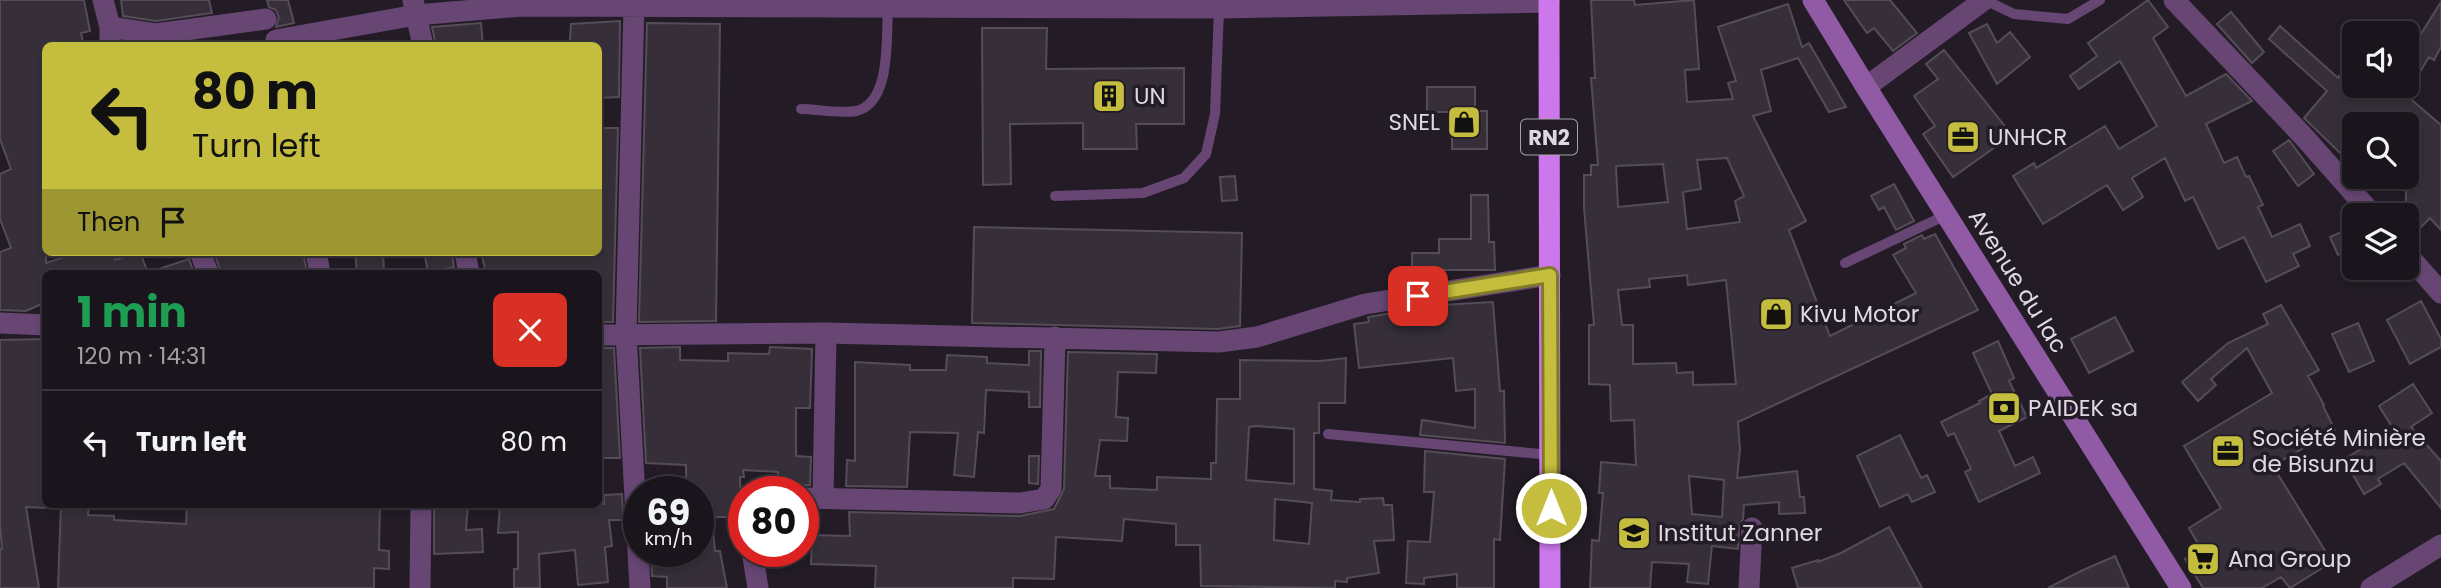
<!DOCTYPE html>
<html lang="en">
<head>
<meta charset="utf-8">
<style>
  body { margin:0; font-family:Poppins,sans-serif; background:#231e25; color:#f1f3f6; height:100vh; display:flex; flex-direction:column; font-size:26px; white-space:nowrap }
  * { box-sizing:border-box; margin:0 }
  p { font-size:23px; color:#9f9fa3 }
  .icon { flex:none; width:38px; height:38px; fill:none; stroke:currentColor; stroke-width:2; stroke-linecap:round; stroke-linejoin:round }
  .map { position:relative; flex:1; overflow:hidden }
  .panel { position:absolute; left:42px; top:270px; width:560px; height:238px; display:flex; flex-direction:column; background:#1a151c; border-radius:10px; box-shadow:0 4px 10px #0003,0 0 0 2px #38343b }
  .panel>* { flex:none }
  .guide { position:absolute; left:42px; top:42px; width:560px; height:214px; border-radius:10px; box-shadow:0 4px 10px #0003,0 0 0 2px #38343b; background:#c4bd3e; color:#111; overflow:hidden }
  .fabs { position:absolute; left:2342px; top:21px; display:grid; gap:14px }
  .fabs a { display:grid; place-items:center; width:77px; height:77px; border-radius:10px; background:#1a151c; box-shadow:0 4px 10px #0003,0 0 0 2px #38343b; font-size:35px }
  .speed { position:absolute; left:623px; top:476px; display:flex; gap:14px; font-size:35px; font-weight:700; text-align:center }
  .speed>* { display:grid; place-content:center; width:91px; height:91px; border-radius:50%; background:#1a151c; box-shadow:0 4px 10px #0003,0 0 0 2px #38343b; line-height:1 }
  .speed small { font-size:18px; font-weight:400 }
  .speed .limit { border:10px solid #d22; background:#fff; color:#111 }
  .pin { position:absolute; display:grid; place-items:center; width:60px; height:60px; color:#fff; margin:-30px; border-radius:14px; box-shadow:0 4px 10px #0006 }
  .me { position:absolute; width:77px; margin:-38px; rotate:0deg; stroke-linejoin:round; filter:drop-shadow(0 0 5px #0008) }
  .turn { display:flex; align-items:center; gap:24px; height:147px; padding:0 35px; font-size:32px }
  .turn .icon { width:91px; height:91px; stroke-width:2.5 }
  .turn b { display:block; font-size:49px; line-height:60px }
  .then { display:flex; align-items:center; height:66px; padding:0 35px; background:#0003; gap:14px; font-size:26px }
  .round { display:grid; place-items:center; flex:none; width:74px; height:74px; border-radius:10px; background:#231e25 }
  .summary { display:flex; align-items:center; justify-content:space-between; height:119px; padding:0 35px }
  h1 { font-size:42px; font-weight:700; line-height:52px; color:#1e9e55 }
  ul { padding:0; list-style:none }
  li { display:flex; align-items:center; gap:21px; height:105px; padding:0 35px; border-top:2px solid #38343b }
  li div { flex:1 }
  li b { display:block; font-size:26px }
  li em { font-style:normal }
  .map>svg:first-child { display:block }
  .building { fill:#362f39; stroke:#544c57; stroke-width:2; fill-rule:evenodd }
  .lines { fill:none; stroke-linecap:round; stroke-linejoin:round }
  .lane { stroke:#674674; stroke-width:10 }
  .street { stroke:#674674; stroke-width:21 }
  .secondary { stroke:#905ba4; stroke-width:21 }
  .highway { stroke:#cc78ec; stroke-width:21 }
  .route-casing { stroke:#7f7b28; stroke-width:18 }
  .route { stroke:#c4bd3e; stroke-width:12 }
  .labels { text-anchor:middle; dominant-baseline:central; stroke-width:7; stroke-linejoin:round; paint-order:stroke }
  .shield { fill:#231c26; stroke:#a7a1a9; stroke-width:2 }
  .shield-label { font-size:21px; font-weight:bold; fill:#dfdae1 }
  .poi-label { font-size:23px; fill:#dfdae1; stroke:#231c26; text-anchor:start }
  .street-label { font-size:23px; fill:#dfdae1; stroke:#231c26 }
</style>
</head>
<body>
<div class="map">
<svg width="2441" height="588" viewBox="0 0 2441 588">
  <rect width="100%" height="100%" fill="#231c26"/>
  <path class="building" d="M 0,0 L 84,0 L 90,31 L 81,33 L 84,46 L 46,46 L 46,263 L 80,252 L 112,252 L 115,260 L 140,252 L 148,273 L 46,273 L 46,302 L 26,311 L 0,310 L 0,252 L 11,248 L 0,219 L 0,174 L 11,169 L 0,139 Z
    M 121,0 L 209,0 L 212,13 L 156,21 L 123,16 Z
    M 267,0 L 288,0 L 294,23 L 276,27 L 279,17 L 276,10 L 269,7 Z
    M 1591,0 L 1634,0 L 1635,5 L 1694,0 L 1699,69 L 1685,70 L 1687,102 L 1733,99 L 1728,83 L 1736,81 L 1718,27 L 1788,4 L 1802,47 L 1809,43 L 1846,107 L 1829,112 L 1798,58 L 1761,70 L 1771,111 L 1753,116 L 1806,221 L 1789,230 L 1830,336 L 1916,293 L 1893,255 L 1906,248 L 1904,244 L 1922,235 L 1924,239 L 1935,234 L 1978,310 L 1738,422 L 1740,449 L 1737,478 L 1797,471 L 1800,497 L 1804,497 L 1805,513 L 1779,514 L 1779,502 L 1744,505 L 1743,519 L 1739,527 L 1738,549 L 1712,546 L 1708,584 L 1687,582 L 1689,564 L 1652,562 L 1650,588 L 1590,588 L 1592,540 L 1599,541 L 1603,493 L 1599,493 L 1601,462 L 1636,465 L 1634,420 L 1611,421 L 1610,385 L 1589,384 L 1589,325 L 1594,325 L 1584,208 L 1584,175 L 1591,175 L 1591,165 L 1598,165 L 1591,78 L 1595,78 ZM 1727,158 L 1744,196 L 1735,201 L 1740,222 L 1687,229 L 1683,192 L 1701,189 L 1697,160 ZM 1663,164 L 1668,202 L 1618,207 L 1616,166 ZM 1687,275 L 1688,285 L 1726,280 L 1736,384 L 1693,385 L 1693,372 L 1677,373 L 1676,363 L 1633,364 L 1633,325 L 1622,325 L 1618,290 L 1650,287 L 1649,279 ZM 1689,476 L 1724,480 L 1722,517 L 1692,514 Z
    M 1844,0 L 1890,0 L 1917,33 L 1893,51 L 1874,28 L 1867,33 Z
    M 2148,0 L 2168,27 L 2153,38 L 2186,96 L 2226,74 L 2252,101 L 2206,124 L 2224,163 L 2237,157 L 2246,177 L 2249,176 L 2263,205 L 2258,207 L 2272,237 L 2300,224 L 2310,246 L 2293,254 L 2299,266 L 2266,282 L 2244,237 L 2218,249 L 2193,197 L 2185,201 L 2165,158 L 2132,178 L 2143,197 L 2123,210 L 2107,185 L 2043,224 L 2013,176 L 2034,163 L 2036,168 L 2105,126 L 2119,149 L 2157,126 L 2120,61 L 2079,89 L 2070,76 L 2097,56 L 2088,43 Z
    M 2441,2 L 2441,47 L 2434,60 L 2429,57 L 2406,95 L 2441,125 L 2441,230 L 2430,218 L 2418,230 L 2406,218 L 2406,124 L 2354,124 L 2354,158 L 2344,150 L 2341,154 L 2304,118 L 2327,91 L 2269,39 L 2280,26 L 2338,78 L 2339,76 L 2363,96 L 2372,86 L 2406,86 L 2406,29 L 2419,37 Z
    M 2231,12 L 2264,52 L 2252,63 L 2217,24 Z
    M 620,21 L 619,97 L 598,98 L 598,46 L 575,46 L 570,40 L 571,24 Z
    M 481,23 L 483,46 L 436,46 L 432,27 Z
    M 647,23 L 720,24 L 716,321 L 639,322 Z
    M 1987,24 L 1997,43 L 2010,32 L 2030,57 L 1997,84 L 1969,33 Z
    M 982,28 L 1047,28 L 1046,69 L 1184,68 L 1184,124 L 1136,124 L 1137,149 L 1083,149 L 1083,123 L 1010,124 L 1011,184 L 983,185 Z
    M 1944,50 L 2012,135 L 1953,177 L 1923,134 L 1935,126 L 1914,96 L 1938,79 L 1926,64 Z
    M 1427,87 L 1475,87 L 1475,111 L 1487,111 L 1487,149 L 1452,149 L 1452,112 L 1427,112 Z
    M 598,128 L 618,128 L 613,322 L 598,322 L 598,273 L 486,273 L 481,252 L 598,252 Z
    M 2289,140 L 2314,174 L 2298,186 L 2273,151 Z
    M 1235,176 L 1237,200 L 1222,201 L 1220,177 Z
    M 1894,184 L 1914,221 L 1896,230 L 1884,207 L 1879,210 L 1871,196 Z
    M 1471,195 L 1488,195 L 1489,242 L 1494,242 L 1495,270 L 1412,270 L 1412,253 L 1439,253 L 1439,239 L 1471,239 Z
    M 2354,226 L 2354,247 L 2338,255 L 2330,237 Z
    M 974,227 L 1242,233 L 1240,326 L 1218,329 L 972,323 Z
    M 214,252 L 303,252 L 307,273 L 279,273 L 279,269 L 221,273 Z
    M 355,252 L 383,252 L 384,273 L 357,273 Z
    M 424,252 L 452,252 L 454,267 L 428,272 Z
    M 189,259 L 194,273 L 157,273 L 156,270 Z
    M 2421,301 L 2441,339 L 2441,347 L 2410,364 L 2387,320 Z
    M 1493,302 L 1500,391 L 1504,391 L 1505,443 L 1420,435 L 1422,420 L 1475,428 L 1475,389 L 1456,391 L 1453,358 L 1359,368 L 1354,324 L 1369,322 L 1368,317 L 1441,305 Z
    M 2281,305 L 2319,370 L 2308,376 L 2324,405 L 2323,406 L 2335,430 L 2281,461 L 2282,463 L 2274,468 L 2332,562 L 2290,588 L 2281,577 L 2262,588 L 2203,588 L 2185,559 L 2201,549 L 2189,528 L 2221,508 L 2184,446 L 2272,393 L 2247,348 L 2211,379 L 2216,385 L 2198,401 L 2182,382 L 2228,343 L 2268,324 L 2263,314 Z
    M 2115,317 L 2133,351 L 2089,373 L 2071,339 Z
    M 2358,323 L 2374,361 L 2349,372 L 2332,334 Z
    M 46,339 L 46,508 L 26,507 L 39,588 L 0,588 L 0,549 L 2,549 L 0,525 L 0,340 Z
    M 1998,341 L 2014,378 L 2009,381 L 2027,417 L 1999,431 L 2015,466 L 2033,457 L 2040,473 L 1979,502 L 1965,472 L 1971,469 L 1954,433 L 1948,436 L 1941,422 L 1980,403 L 1979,401 L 1992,394 L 1973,353 Z
    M 680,347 L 680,360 L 728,361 L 728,353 L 769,354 L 770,347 L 812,349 L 810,408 L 796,408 L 796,456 L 811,457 L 810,485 L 797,486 L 792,492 L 777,492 L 778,472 L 743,470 L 744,477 L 740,477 L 741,517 L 712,517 L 715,551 L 720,551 L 727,588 L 667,588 L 667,577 L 652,576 L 651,552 L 698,551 L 698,492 L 686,492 L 686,465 L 646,463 L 640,348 Z
    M 603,348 L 614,348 L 620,458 L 598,458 L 598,362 L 603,361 Z
    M 1029,351 L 1041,351 L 1040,407 L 1029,407 L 1029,392 L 986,390 L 984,433 L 978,432 L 974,477 L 954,475 L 958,433 L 910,432 L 907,487 L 846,486 L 847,460 L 855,461 L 855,362 L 910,365 L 910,370 L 946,370 L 947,355 L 987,357 L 987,363 L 1029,365 Z
    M 1068,352 L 1157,354 L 1156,373 L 1118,372 L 1116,417 L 1128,418 L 1127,441 L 1100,440 L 1095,476 L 1110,476 L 1110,488 L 1157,490 L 1157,477 L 1211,479 L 1211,463 L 1216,463 L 1217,399 L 1240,399 L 1240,360 L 1320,361 L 1346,358 L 1345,403 L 1319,403 L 1319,433 L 1314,433 L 1314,489 L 1332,491 L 1331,500 L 1360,502 L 1360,499 L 1383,498 L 1384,505 L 1392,505 L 1394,540 L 1374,541 L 1379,573 L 1347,578 L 1347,582 L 1335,581 L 1335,588 L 1201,586 L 1200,545 L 1176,545 L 1176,524 L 1124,519 L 1122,541 L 1056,537 L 1054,579 L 1013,578 L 1013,588 L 875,588 L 876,566 L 811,564 L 812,535 L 850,536 L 849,512 L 1020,516 L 1054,509 L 1064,489 ZM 1256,426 L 1294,429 L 1294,484 L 1246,480 L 1249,427 ZM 1275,499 L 1312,503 L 1309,544 L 1274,540 Z
    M 2413,384 L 2432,413 L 2411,427 L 2441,461 L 2441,508 L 2404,463 L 2378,479 L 2381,484 L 2364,494 L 2344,459 L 2394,430 L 2379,406 Z
    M 1900,435 L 1921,478 L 1927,475 L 1935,492 L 1912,502 L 1908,494 L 1880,507 L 1857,456 Z
    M 1425,451 L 1505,459 L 1500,540 L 1494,539 L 1494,588 L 1457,588 L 1457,574 L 1424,578 L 1424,584 L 1406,583 L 1408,541 L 1430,542 L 1434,492 L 1424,492 Z
    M 1029,456 L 1039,456 L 1038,484 L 1029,483 Z
    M 622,494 L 623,520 L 609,520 L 612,546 L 605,547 L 608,582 L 578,585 L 575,550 L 539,554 L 540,588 L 514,588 L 514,569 L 518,569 L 518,532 L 498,533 L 500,504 L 604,504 L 604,495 Z
    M 61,504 L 89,504 L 88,515 L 114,516 L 114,520 L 186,524 L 187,504 L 380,504 L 379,550 L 389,551 L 389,569 L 374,568 L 374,588 L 58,588 Z
    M 434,504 L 468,504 L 466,530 L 482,529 L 483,552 L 434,554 Z
    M 1889,527 L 1922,588 L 1798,588 L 1792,568 L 1818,560 L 1818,562 L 1841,553 Z
    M 2115,556 L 2129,588 L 2048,588 L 2081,571 Z"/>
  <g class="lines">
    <path class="lane" d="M 1985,0 L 2014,14 L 2068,19 L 2100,0
      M 801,109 C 816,109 842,114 856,111 C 892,103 886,35 888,7
      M 1055,196 L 1143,193 L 1184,178 L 1206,154 L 1215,114 L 1219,8
      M 1845,263 L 1946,215
      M 1328,434 L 1551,455"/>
    <path class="street" d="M 103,0 L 110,27 L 110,46
      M 413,0 L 423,46
      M 2174,0 L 2305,138 L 2373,215
      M 634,5 L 626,333 L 640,588
      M 110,27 L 156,34 L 266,19
      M 276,40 L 416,15 L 522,6 L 1219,8 L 1549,2
      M 1866,87 L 1984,0
      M 200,252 L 208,273
      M 316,252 L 320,273
      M 465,252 L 469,273
      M 2406,253 L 2441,293
      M 0,323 L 46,325
      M 598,335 L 826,333 L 1219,342 L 1257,337 L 1365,304 L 1550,275
      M 803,498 L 1020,503 L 1044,499 L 1051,489 L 1055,337
      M 823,498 L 826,333
      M 752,551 L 758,588
      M 420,588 L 421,504
      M 1749,588 L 1752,528
      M 2371,588 L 2441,545"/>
    <path class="secondary" d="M 1813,0 L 1866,87 L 2181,588"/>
    <path class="highway" d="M 1549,0 L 1550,588"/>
  </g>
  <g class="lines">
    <g class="route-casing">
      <path id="route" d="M 1418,296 L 1550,275 L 1551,508"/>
    </g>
    <use href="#route" class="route"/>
  </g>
  <defs>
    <g id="building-square" transform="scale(1.75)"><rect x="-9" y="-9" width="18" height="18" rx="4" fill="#c4bd3e" stroke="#231c26"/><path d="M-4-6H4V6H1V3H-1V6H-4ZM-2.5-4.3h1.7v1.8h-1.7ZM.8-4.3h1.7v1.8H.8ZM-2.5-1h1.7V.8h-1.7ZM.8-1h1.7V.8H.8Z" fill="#111"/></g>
    <g id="shop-square" transform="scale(1.75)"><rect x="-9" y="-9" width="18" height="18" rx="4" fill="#c4bd3e" stroke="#231c26"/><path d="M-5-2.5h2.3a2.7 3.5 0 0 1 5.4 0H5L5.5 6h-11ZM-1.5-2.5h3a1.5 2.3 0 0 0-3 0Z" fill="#111"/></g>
    <g id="office-square" transform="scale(1.75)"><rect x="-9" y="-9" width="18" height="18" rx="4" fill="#c4bd3e" stroke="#231c26"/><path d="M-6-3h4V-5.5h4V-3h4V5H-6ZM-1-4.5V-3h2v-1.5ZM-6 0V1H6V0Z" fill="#111"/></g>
    <g id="bank-square" transform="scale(1.75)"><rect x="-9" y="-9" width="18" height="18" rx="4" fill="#c4bd3e" stroke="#231c26"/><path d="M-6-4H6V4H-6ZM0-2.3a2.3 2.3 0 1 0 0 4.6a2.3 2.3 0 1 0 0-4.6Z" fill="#111"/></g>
    <g id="school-square" transform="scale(1.75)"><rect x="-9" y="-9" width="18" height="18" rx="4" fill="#c4bd3e" stroke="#231c26"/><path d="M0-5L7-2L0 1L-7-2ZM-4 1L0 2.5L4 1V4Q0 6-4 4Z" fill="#111"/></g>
    <g id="supermarket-square" transform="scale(1.75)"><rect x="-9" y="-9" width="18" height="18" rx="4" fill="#c4bd3e" stroke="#231c26"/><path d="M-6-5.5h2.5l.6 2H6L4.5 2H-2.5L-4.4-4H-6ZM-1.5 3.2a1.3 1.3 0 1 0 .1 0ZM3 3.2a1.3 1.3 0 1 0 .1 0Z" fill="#111"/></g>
  </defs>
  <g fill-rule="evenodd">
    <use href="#building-square" x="1109" y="96"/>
    <use href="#shop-square" x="1464" y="122"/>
    <use href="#office-square" x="1963" y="137"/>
    <use href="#shop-square" x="1776" y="314"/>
    <use href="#bank-square" x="2004" y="408"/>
    <use href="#office-square" x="2228" y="451"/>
    <use href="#school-square" x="1634" y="533"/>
    <use href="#supermarket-square" x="2203" y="559"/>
  </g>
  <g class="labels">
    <rect class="shield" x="1521" y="119.5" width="56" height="35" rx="5"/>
    <g class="shield-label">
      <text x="1549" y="137">RN2</text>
    </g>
    <g class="poi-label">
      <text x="1134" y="96">UN</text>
      <text x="1440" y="122" text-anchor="end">SNEL</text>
      <text x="1988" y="137">UNHCR</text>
      <text x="1800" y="314">Kivu Motor</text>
      <text x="2028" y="408">PAIDEK sa</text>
      <text x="2252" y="438">Société Minière<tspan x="2252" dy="26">de Bisunzu</tspan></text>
      <text x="1658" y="533">Institut Zanner</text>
      <text x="2228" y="559">Ana Group</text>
    </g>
    <g class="street-label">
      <text transform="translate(2018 281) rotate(58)">Avenue du lac</text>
    </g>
  </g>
</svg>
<div class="fabs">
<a><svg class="icon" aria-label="sound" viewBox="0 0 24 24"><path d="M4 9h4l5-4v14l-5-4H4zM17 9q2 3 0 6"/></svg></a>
<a><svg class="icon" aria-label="search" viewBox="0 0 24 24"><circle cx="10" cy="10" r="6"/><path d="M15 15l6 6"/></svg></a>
<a><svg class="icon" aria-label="layers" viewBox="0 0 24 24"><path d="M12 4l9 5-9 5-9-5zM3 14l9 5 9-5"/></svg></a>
</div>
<div class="speed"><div>69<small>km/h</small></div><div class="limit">80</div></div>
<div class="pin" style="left:1418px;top:296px;background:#d93025"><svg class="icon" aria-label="arrive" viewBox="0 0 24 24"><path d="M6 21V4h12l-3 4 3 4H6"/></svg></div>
<svg class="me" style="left:1551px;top:508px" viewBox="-20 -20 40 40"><circle r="17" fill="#c4bd3e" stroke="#fff" stroke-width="3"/><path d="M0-11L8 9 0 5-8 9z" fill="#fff"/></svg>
<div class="guide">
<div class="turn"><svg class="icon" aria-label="left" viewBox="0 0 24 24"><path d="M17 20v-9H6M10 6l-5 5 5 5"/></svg><div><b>80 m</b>Turn left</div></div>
<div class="then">Then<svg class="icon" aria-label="arrive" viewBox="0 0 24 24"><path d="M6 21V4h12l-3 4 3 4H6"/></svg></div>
</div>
<section class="panel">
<div class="summary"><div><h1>1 min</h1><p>120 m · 14:31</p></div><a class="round" style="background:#d93025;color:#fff"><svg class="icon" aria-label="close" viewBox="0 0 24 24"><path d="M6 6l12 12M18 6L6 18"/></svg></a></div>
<ul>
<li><svg class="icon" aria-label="left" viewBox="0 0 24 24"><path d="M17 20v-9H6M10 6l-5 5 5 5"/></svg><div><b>Turn left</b></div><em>80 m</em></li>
</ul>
</section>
</div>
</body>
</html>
